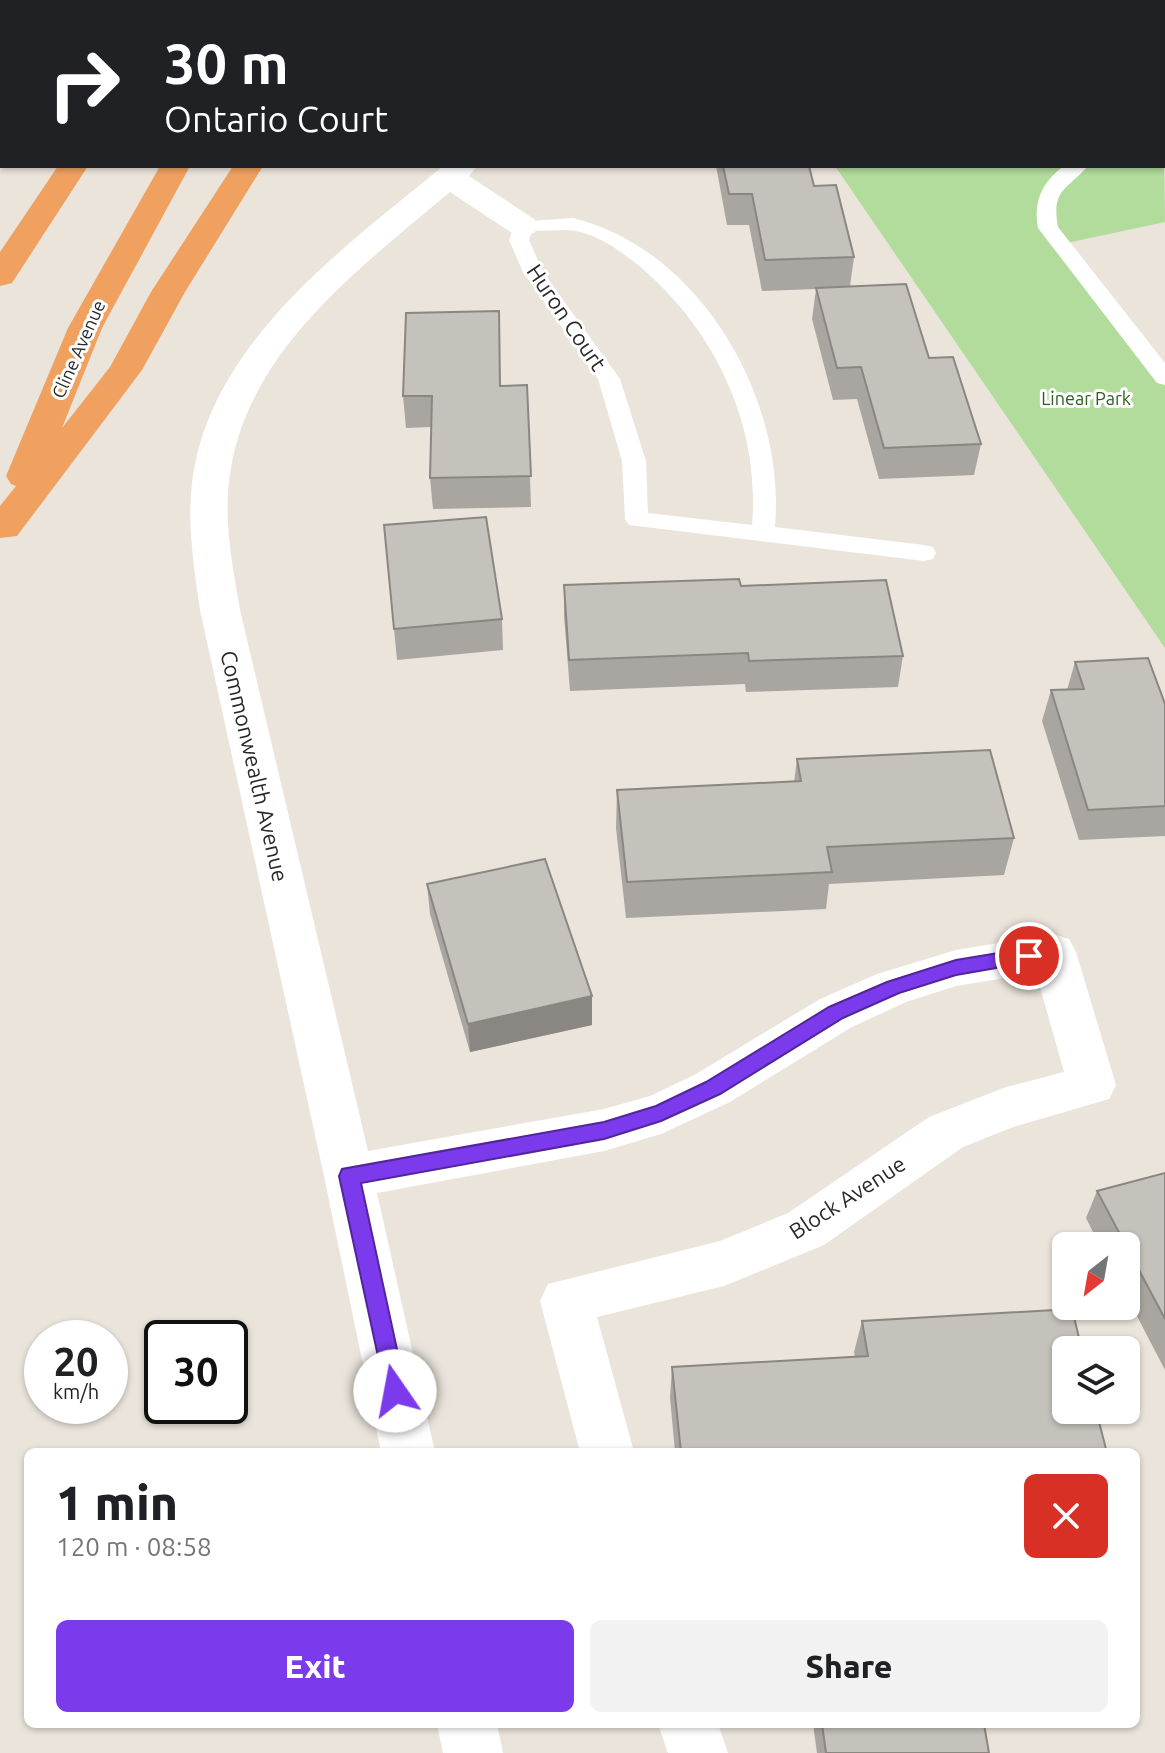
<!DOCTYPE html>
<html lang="en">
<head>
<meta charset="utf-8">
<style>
  body { margin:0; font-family:Ubuntu,sans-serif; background:#f2f2f2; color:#202124; height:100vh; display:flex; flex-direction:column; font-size:30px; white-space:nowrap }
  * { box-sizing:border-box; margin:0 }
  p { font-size:26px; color:#757577 }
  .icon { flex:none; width:44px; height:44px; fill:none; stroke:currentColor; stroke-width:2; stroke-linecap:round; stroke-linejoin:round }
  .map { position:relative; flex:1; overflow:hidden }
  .details { position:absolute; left:24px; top:1448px; width:1116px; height:280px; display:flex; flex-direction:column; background:#fff; border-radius:12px; box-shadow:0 2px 6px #0004 }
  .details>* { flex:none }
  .top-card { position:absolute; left:0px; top:0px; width:1166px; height:168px; box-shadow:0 2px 6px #0004; background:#202124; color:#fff; overflow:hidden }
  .needle { width:52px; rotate:211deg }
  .fabs { position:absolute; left:1052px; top:1232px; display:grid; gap:16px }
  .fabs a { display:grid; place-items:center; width:88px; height:88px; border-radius:12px; background:#fff; box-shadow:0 2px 6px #0004; font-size:40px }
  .speed { position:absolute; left:24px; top:1320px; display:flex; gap:16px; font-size:40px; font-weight:700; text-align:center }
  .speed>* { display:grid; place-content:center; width:104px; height:104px; border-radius:50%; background:#fff; box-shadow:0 2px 6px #0004; line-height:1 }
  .speed small { font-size:20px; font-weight:400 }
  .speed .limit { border:4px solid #111; border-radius:12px; background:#fff; color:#111 }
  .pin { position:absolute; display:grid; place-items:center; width:68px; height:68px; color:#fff; margin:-34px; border:4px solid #fff; border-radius:50%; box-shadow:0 2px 8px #0007 }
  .me { position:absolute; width:88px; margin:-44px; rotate:348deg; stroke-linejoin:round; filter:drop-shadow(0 0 6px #0008) }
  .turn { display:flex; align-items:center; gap:28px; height:168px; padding:0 32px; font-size:36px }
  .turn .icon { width:104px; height:104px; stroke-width:2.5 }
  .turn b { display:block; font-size:56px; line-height:68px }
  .round { display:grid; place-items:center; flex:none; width:84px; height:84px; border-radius:12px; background:#f2f2f2 }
  .summary { display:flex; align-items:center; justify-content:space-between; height:136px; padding:0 32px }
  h1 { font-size:48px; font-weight:800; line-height:60px }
  .primary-button { display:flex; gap:16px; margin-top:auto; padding:16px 32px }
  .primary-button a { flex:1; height:92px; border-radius:12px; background:#7c3aed; color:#fff; font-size:32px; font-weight:800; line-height:92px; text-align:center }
  .primary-button a+a { background:#f2f2f2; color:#202124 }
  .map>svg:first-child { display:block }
  .green { fill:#b1dc9c }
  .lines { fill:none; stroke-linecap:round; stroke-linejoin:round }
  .lane { fill:#fff; fill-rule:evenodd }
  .street { fill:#fff; fill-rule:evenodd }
  .secondary { fill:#fff; fill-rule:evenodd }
  .highway { fill:#f0a160; fill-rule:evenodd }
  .wall { fill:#a9a6a1 }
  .shaded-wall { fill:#8a8783 }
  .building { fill:#c5c1bb; stroke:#8a8783; stroke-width:2 }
  .route { fill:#7c3aed; stroke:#51269a; stroke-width:2 }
  .labels { text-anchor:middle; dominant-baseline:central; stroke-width:6; stroke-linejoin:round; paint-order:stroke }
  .far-street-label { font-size:18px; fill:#282828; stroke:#fff }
  .far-park-label { font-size:18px; fill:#2b5e1f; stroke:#fff }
  .street-label { font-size:22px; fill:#282828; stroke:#fff }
</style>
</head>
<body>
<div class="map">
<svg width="1165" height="1753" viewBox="0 0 1165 1753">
  <rect width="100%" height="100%" fill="#eae4db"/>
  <path class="green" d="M 1164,149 L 1165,222 L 1062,244 L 1165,378 L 1165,648 L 835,166 L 1164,166 Z"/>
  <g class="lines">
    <path class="lane" d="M 1164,135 L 1165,135 L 1165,147 L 1164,147 Z
      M 1064,166 L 1088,166 C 1067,190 1051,189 1058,227 L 1165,363 L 1165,385 L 1157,383 L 1038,228 C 1033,201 1042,182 1064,166 Z
      M 573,218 C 702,250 786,400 775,527 L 924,545 L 933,547 L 936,553 L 933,559 L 924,561 L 629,525 L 625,519 L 622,461 L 598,379 L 523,272 L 509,240 L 516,222 ZM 567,230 C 593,231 618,249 638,265 C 714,328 761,425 752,525 L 648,513 L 646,461 L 620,379 L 543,272 L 529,240 L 532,231 Z"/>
    <path class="street" d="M 885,0 L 921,0 L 923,2 L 887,2 Z
      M 977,0 L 1017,0 L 975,2 Z
      M 443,166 L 477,166 L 469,176 L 534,219 L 539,226 L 534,233 L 523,236 L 512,233 L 450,192 C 359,269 243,353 229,482 C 224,525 233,568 240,610 L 368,1151 L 604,1109 L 650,1096 L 696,1074 L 820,999 L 877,974 L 956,950 L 1053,934 L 1069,939 L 1076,952 L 1116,1085 L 1109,1099 L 1013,1127 L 963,1147 L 824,1245 L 724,1286 L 597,1317 L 634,1452 L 580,1452 L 540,1301 L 548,1284 L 720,1241 L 788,1213 L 929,1117 L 1006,1087 L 1064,1072 L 1036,973 L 956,986 L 906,1002 L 852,1027 L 730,1102 L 661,1134 L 604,1151 L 377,1193 L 435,1452 L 381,1452 L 324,1176 L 200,610 C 194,568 187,525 192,483 C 209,343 343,249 443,166 Z
      M 437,1724 L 497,1724 L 503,1753 L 443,1753 Z
      M 658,1724 L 718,1724 L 728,1753 L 668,1753 Z"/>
    <path class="secondary" d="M 1065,0 L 1093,0 L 1095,2 L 1067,2 Z
      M 1164,81 L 1165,81 L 1165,100 L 1164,100 Z"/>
    <path class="highway" d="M 278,0 L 306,0 L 277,2 Z
      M 355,0 L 383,0 L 354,2 Z
      M 58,166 L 88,166 L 12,283 L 0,286 L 0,252 Z
      M 160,166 L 190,166 L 102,328 L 62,428 L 110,367 L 151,292 L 233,166 L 263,166 L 185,292 L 142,370 L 17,536 L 0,538 L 0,506 L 16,486 L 11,484 L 6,476 L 68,328 Z"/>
  </g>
  <path class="wall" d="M 716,166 L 809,166 L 814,186 L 854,257 L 850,286 L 929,358 L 981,444 L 974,475 L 879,479 L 857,399 L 833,400 L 812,319 L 816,289 L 762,291 L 749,225 L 727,225 Z
    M 527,385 L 531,507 L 433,509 L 430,478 L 431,427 L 406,428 L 403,396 L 501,386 Z
    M 384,525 L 502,619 L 503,650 L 397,660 Z
    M 564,585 L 741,586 L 903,656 L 898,687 L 746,692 L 745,684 L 570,691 L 564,616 Z
    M 1075,662 L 1165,704 L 1165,836 L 1079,840 L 1042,721 L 1051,690 L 1067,690 Z
    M 797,759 L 1014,838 L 1004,875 L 829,884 L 826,909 L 626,918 L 616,828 L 617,790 L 794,782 Z
    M 427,884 L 592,996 L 592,1025 L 470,1052 L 430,914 Z
    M 1165,1173 L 1165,1370 L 1126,1295 L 1126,1246 L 1100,1246 L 1086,1218 L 1097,1191 Z
    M 862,1321 L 1106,1449 L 1104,1452 L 675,1452 L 670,1397 L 672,1367 L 855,1357 L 854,1352 Z
    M 813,1724 L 984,1724 L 989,1753 L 817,1753 Z"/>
  <path class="shaded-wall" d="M 592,996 L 592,1025 L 470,1052 L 468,1024 Z"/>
  <path class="building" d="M 723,166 L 809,166 L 814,186 L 836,185 L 854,257 L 765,260 L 752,194 L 729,194 Z
    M 906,284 L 929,358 L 953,357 L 981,444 L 884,448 L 861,367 L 837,368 L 816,288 Z
    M 499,311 L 500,386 L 527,385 L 531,476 L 430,478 L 432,396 L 403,396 L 406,313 Z
    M 486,517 L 502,619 L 394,629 L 384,525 Z
    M 739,579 L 741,586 L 886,580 L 903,656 L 749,661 L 748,653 L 569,660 L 564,585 Z
    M 1148,658 L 1165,704 L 1165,806 L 1088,810 L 1051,690 L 1084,689 L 1075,662 Z
    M 990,750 L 1014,838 L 827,847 L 832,872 L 627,882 L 617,790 L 801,781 L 797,759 Z
    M 545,859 L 592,996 L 468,1024 L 427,884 Z
    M 1165,1173 L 1165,1319 L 1097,1191 Z
    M 1072,1309 L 1082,1350 L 1066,1350 L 1066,1410 L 1096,1410 L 1106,1449 L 1058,1452 L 681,1452 L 672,1367 L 868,1356 L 862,1321 Z
    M 822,1724 L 984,1724 L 989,1753 L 826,1753 Z"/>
  <path class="route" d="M 1029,948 L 1036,950 L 1038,956 L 1036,961 L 956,975 L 899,993 L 843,1018 L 720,1094 L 661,1121 L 604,1139 L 361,1183 L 406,1391 L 403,1398 L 395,1401 L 387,1398 L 339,1176 L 342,1169 L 604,1122 L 656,1106 L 706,1082 L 829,1007 L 887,982 L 956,960 Z"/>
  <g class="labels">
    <g class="far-street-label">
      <text transform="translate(78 349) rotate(-66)">Cline Avenue</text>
    </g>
    <g class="far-park-label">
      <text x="1086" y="398">Linear Park</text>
    </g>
    <g class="street-label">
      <text transform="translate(567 317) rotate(56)">Huron Court</text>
      <text transform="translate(255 766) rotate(77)">Commonwealth Avenue</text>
      <text transform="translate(847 1197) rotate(-33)">Block Avenue</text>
    </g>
  </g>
</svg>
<div class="fabs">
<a><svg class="needle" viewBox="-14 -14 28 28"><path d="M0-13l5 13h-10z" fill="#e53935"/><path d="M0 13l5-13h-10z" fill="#757577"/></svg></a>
<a><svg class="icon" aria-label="layers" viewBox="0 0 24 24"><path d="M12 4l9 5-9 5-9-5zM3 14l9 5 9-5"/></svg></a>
</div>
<div class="speed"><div>20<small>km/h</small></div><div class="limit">30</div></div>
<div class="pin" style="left:1029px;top:956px;background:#d93025"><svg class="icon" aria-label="arrive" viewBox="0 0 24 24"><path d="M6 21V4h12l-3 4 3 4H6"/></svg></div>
<svg class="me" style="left:395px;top:1391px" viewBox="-20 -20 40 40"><circle r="19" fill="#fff"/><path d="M0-13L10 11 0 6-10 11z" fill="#7c3aed"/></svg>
<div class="top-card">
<div class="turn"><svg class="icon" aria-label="right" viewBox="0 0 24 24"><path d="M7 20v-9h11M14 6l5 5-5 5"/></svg><div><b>30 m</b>Ontario Court</div></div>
</div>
<section class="details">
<div class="summary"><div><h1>1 min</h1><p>120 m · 08:58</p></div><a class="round" style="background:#d93025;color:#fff"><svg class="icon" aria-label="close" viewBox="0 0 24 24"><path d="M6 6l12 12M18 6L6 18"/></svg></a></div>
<div class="primary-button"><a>Exit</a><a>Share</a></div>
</section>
</div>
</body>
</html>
